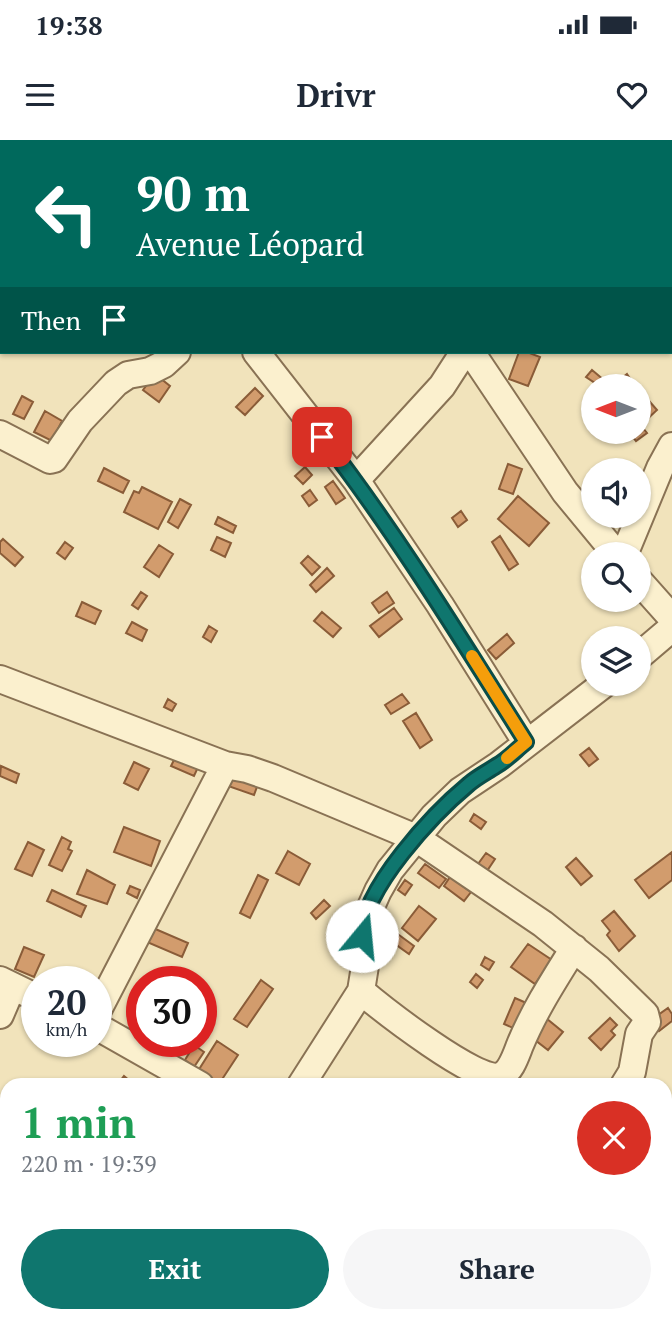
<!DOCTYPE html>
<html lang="en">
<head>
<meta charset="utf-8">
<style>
  body { margin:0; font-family:"PT Serif",serif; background:#f6f6f7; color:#1f2937; height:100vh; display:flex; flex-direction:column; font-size:26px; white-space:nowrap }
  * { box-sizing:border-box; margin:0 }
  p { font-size:23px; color:#747a83 }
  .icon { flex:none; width:38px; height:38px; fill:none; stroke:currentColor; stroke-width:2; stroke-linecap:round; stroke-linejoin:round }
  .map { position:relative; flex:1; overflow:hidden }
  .details { position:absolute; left:0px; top:938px; width:672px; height:245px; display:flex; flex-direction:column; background:#fff; border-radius:21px 21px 0 0; box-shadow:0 2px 5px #0004 }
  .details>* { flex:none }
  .top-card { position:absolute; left:0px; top:0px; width:672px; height:214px; box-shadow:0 2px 5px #0004; background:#00695c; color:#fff; overflow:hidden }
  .needle { width:46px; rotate:270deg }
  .tools { position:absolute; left:581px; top:234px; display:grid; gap:14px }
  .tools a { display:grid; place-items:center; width:70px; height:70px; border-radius:50%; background:#fff; box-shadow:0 2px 5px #0004; font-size:35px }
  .speed { position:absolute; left:21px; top:826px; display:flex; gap:14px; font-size:35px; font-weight:700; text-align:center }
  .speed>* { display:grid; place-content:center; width:91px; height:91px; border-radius:50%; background:#fff; box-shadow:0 2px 5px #0004; line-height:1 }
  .speed small { font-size:18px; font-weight:400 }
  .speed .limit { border:10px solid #d22; background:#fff; color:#111 }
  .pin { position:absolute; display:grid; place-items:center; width:60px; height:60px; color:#fff; margin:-30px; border-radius:14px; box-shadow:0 4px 10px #0006 }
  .me { position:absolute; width:77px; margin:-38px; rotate:17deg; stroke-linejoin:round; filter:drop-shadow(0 0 5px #0008) }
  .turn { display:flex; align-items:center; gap:24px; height:147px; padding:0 21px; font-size:32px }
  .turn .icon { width:91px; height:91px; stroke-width:2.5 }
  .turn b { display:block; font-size:49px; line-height:60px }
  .then { display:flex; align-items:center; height:66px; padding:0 21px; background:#0003; gap:14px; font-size:26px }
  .round { display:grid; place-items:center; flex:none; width:74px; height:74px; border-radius:37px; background:#f6f6f7 }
  .head { display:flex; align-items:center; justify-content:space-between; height:119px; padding:0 21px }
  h1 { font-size:42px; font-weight:600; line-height:52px; color:#1e9e55 }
  .action { display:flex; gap:14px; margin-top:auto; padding:14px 21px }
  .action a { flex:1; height:80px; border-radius:42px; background:#0f766e; color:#fff; font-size:28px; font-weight:600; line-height:80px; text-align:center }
  .action a+a { background:#f6f6f7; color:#1f2937 }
  .status { display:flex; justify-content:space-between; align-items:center; height:49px; padding:0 35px; background:#fff; direction:ltr }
  .status svg { height:19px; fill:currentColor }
  header { display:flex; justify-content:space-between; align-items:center; height:91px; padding:0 21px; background:#fff; font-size:32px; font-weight:600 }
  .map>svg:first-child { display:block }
  .building { fill:#d29c6d; stroke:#8a5c38; stroke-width:2 }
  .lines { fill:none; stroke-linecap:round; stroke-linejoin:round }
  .minor-casing { stroke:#897254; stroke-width:30 }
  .minor { stroke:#fbf0ce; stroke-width:26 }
  .route-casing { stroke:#0a4d48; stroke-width:18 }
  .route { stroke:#0f766e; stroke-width:12 }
  .slow { stroke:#f59e0b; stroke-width:12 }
</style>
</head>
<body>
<div class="status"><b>19:38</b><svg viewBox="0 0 49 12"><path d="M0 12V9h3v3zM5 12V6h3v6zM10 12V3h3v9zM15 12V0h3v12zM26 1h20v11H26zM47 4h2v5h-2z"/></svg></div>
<header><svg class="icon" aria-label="menu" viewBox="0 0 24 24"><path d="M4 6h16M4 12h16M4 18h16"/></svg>Drivr<svg class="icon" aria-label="heart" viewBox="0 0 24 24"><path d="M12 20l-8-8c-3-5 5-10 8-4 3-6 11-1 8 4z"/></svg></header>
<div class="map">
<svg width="672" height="1183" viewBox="0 0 672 1183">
  <rect width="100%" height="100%" fill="#f1e3bb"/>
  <path class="building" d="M 519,212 L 527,212 L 540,217 L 528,246 L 509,239 Z
    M 592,230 L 605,241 L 601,247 L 586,237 Z
    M 155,234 L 170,246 L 159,262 L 143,250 Z
    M 627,234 L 636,247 L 613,247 L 612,246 Z
    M 255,248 L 263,256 L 245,275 L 236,267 Z
    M 22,256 L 33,262 L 24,279 L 13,274 Z
    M 650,262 L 657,270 L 644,282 L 639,277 L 639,272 Z
    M 45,271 L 62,281 L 52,301 L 34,292 Z
    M 639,283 L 647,293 L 636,301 L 629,292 L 639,292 Z
    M 508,324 L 522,329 L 513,354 L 499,349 Z
    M 305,327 L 312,335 L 303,344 L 295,336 Z
    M 104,328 L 129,341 L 123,353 L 98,341 Z
    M 333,341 L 345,358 L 336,364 L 325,347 Z
    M 142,347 L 172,362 L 158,389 L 124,372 L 134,351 L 139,353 Z
    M 310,350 L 317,360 L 309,366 L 302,356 Z
    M 518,356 L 549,383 L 529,406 L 498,379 Z
    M 180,359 L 191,365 L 178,388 L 168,382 Z
    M 461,371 L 467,380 L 458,387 L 452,378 Z
    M 218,377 L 236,386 L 233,393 L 215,384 Z
    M 500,396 L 518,424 L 509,430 L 492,402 Z
    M 217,397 L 231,403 L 225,417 L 211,410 Z
    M 3,399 L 23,417 L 15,426 L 0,413 L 0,402 Z
    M 65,402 L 73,408 L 65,419 L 57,413 Z
    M 159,405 L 173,414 L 159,437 L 144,427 Z
    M 308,416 L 320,427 L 312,435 L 301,423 Z
    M 327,428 L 334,436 L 316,452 L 310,445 Z
    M 141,452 L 147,456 L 138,469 L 132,465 Z
    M 387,452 L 394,463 L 379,473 L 372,463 Z
    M 82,462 L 101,471 L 95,484 L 76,476 Z
    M 394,468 L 402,479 L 379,497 L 370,486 Z
    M 322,472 L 341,488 L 333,497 L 314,481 Z
    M 132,482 L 147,490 L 142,501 L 126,493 Z
    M 209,486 L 217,491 L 211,502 L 203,497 Z
    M 507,494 L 514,503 L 496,519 L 488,510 Z
    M 402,554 L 409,563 L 391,574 L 385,565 Z
    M 168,559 L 176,564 L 172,571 L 164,567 Z
    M 416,573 L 432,600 L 420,608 L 403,581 Z
    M 589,608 L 598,619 L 589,626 L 580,615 Z
    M 176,616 L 199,625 L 194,636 L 171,626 Z
    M 134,622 L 149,629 L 138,650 L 124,643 Z
    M 1,626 L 19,634 L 16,643 L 0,636 Z
    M 232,635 L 258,644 L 254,655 L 228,646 Z
    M 474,674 L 486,682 L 481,689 L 470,681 Z
    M 124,687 L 160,701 L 151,726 L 114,712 Z
    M 62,697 L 71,702 L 68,709 L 72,711 L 62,731 L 49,725 Z
    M 28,702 L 44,710 L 32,736 L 15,729 Z
    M 288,711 L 310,724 L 299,745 L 276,733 Z
    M 672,712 L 672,740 L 649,758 L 635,740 Z
    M 486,713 L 495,719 L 487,731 L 478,724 Z
    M 576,718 L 592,736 L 581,745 L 566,727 Z
    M 425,724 L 446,739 L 439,748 L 418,733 Z
    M 87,730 L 115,745 L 107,764 L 77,754 Z
    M 258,735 L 268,740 L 250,778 L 240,773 Z
    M 450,737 L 471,752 L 464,761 L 444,746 Z
    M 405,740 L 412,745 L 405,755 L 398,750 Z
    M 130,746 L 140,750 L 137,758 L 127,753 Z
    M 52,750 L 86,766 L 81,777 L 47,761 Z
    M 324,760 L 330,766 L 316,779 L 311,773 Z
    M 419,766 L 436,779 L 418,801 L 402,788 Z
    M 614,771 L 635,796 L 619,811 L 607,795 L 610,791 L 602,781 Z
    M 380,781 L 414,806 L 409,814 L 374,789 Z
    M 153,788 L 188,803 L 182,817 L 147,802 Z
    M 528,804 L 552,820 L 535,844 L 511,827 Z
    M 24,807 L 44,815 L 34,837 L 15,829 Z
    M 485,817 L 494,822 L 489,830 L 481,825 Z
    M 476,834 L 483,840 L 477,848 L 470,842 Z
    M 261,840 L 273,849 L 247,887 L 234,879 Z
    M 515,858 L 531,865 L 520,891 L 504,884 Z
    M 668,868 L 672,874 L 672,881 L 659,891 L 651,880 Z
    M 541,874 L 563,892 L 548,910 L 526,893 Z
    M 610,878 L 617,885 L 611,891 L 615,895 L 601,910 L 589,898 Z
    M 138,880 L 142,882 L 142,900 L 130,892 Z
    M 217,901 L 238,915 L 219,944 L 198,931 Z
    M 194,905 L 204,912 L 194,927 L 185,920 Z
    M 124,936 L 135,945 L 117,945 Z
    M 7,1029 L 7,1046 L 2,1054 L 0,1039 Z
    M 369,1176 L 389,1176 L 385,1183 L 372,1183 L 367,1180 Z
    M 390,1176 L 403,1176 L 416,1183 L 386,1183 Z"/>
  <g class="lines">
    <g class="minor-casing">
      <path id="minor" d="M 124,0 L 125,2
        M 337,0 L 339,2
        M 527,0 L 528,2
        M 51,2 L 52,0
        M 287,2 L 289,0
        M 564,2 L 566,0
        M 0,97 L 2,94
        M 670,181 L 672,182
        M 256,212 L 356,340 L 440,465 L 526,602
        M 471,212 L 565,352 L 617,415
        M 0,294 L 50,320 L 54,319 L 80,281 L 116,243 L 128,235 L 150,231 L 164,224 L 177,212
        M 356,340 L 442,246 L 464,212
        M 624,415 L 660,328 L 672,306
        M 639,441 L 672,478
        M 639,516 L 672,488
        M 0,539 L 225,625 L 247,629 L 273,638 L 416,698 L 543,784 L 599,829 L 645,874 L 647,882 L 639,894 L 632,932 L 624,945
        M 0,840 L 37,858
        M 361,851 C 381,868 479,945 500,936 C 511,932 516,915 520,905 C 534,871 554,840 574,808
        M 96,874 L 225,625
        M 0,875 L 12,847
        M 96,886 L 200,945
        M 301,945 L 361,851 L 365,826 L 362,787 L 378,751 L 390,730 L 434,676 L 460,651 L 499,625 L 604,544
        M 128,1176 L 144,1183"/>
    </g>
    <use href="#minor" class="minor"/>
  </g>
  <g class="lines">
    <g class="route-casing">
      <path id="route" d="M 322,297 C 397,394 461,499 526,602 C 516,610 507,620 496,626 C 487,632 477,637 469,644 C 434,673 362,749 362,796"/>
    </g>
    <use href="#route" class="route"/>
    <path class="slow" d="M 472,516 L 526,602 L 507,618"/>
  </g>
</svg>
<div class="tools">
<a><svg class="needle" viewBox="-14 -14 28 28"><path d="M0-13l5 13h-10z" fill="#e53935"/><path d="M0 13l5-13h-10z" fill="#747a83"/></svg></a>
<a><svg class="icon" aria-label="sound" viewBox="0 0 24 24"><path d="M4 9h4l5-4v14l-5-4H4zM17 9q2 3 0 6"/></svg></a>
<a><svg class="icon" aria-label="search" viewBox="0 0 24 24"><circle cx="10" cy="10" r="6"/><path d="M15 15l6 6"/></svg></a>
<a><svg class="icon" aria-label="layers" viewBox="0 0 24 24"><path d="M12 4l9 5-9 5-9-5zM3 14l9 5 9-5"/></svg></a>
</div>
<div class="speed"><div>20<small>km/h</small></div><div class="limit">30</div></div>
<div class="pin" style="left:322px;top:297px;background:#d93025"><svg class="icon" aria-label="arrive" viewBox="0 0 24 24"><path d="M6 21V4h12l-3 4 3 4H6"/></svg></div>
<svg class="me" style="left:362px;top:796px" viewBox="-20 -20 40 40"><circle r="19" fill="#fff"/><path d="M0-13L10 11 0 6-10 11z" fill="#0f766e"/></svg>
<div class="top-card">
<div class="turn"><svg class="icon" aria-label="left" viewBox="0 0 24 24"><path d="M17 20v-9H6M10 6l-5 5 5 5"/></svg><div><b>90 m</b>Avenue Léopard</div></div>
<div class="then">Then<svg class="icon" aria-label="arrive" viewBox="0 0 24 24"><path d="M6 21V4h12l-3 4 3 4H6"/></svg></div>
</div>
<section class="details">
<div class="head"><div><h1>1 min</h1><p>220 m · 19:39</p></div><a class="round" style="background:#d93025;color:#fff"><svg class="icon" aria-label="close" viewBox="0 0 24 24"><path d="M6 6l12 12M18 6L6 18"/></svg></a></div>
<div class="action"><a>Exit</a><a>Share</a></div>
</section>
</div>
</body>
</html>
